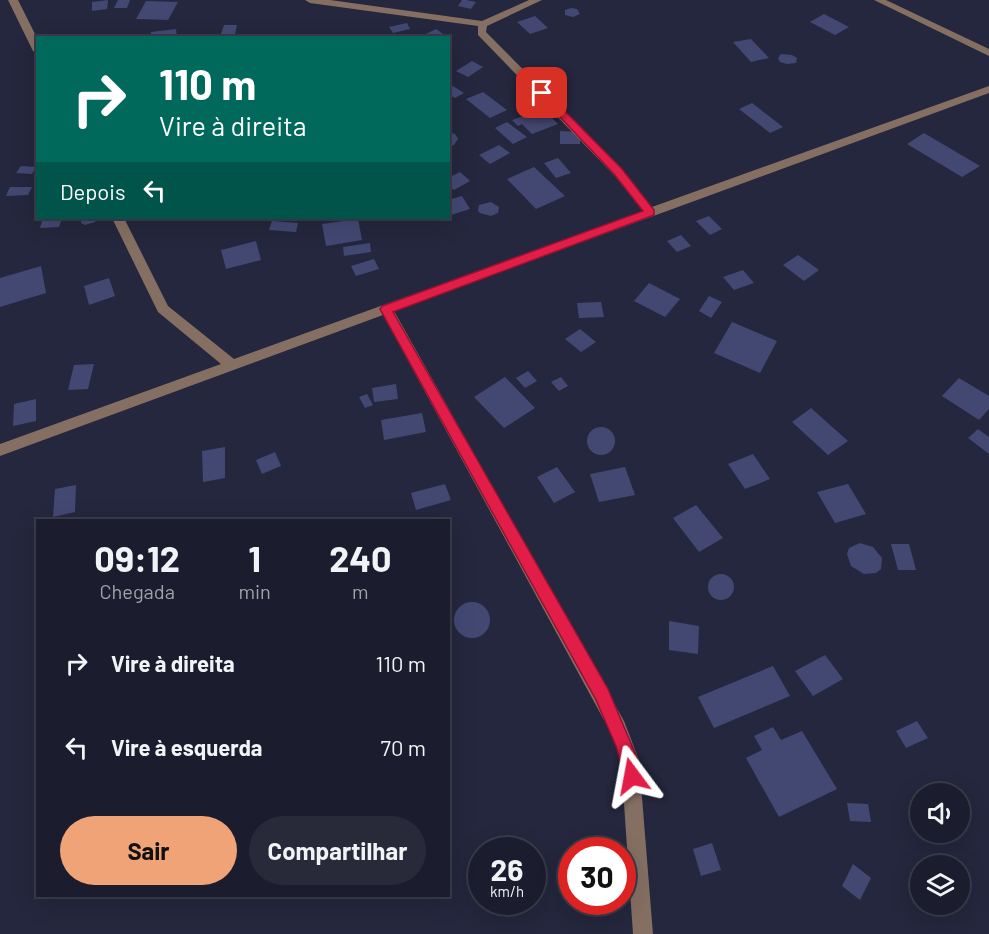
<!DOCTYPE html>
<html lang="pt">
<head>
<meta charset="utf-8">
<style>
  body { margin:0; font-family:Barlow,sans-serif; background:#282a3a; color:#f1f3f6; height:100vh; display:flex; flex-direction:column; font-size:22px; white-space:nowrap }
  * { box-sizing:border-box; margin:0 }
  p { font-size:20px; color:#a0a2aa }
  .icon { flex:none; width:33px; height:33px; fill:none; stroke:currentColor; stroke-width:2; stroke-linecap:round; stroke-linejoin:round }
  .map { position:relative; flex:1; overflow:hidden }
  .panel { position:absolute; left:36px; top:519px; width:414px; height:378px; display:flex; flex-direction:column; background:#1b1d2e; border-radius:0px; box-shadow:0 6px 24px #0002,0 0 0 2px #393b4a }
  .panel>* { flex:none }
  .guide { position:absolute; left:36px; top:36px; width:414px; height:183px; border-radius:0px; box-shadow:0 6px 24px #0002,0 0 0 2px #393b4a; background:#00695c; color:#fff; overflow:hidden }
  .fabs { position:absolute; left:910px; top:783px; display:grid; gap:12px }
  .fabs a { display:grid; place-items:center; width:60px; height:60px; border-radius:50%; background:#1b1d2e; box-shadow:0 6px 24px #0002,0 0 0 2px #393b4a; font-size:30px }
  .speed { position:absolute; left:468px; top:837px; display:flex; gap:12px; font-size:30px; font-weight:700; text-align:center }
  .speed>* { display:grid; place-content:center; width:78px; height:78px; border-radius:50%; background:#1b1d2e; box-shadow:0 6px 24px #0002,0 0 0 2px #393b4a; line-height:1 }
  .speed small { font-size:15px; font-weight:400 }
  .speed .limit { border:9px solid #d22; background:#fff; color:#111 }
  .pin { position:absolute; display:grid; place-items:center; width:51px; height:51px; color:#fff; margin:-26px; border-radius:12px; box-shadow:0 3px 9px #0006 }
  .me { position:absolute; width:66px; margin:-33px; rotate:347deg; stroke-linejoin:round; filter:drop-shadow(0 0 4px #0008) }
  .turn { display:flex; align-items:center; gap:21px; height:126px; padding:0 24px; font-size:27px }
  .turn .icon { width:78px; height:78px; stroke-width:2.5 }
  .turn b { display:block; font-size:42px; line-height:51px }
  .then { display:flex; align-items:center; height:57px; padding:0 24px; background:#0003; gap:12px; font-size:22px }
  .eta { display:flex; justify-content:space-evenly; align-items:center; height:102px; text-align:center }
  .eta b { font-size:36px; font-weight:700; line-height:42px }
  .primary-button { display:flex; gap:12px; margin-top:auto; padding:12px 24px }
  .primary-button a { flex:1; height:69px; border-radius:36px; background:#efa377; color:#111; font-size:24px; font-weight:700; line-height:69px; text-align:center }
  .primary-button a+a { background:#282a3a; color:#f1f3f6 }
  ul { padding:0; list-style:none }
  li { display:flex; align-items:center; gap:18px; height:84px; padding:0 24px }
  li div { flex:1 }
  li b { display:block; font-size:22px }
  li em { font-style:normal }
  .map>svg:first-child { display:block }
  .building { fill:#434873 }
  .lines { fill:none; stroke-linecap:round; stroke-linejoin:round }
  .minor { fill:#856f63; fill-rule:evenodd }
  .route { fill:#e11d48; stroke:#92132f; stroke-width:1.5 }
</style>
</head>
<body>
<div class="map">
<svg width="989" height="934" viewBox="0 0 989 934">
  <rect width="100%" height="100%" fill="#24273d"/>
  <path class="building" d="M 108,0 L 107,9 L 92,11 L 92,2 Z
    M 118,0 L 130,0 L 127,8 L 114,8 Z
    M 462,0 L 466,0 L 476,2 L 471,9 L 458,6 Z
    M 146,1 L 178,2 L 168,20 L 136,19 Z
    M 571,8 L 577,9 L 580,14 L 573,17 L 565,15 L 565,10 Z
    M 824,14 L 849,27 L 835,35 L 810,22 Z
    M 535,16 L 548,28 L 530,34 L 517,22 Z
    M 407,23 L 410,29 L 393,33 L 389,27 Z
    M 224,25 L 237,25 L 235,34 L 221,34 Z
    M 176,29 L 177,38 L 151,38 L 151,32 Z
    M 436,29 L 449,38 L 452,40 L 448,41 L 448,38 L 431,38 L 426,34 Z
    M 751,39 L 769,58 L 751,62 L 733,42 Z
    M 781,54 L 792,55 L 797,58 L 796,63 L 787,64 L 780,62 L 778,58 Z
    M 472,61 L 483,67 L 468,77 L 456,71 Z
    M 448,83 L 464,93 L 455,98 L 448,94 Z
    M 531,87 L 541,98 L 532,101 L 522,90 Z
    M 483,92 L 507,110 L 490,118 L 466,99 Z
    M 752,103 L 783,127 L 770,133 L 739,109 Z
    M 543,109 L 558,124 L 532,134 L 522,124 L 518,126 L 512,120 Z
    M 507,122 L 527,137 L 513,144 L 495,128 Z
    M 560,131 L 580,132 L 580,144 L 560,144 Z
    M 448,132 L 455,134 L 458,139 L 454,145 L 448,147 Z
    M 924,133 L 980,166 L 962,177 L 907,144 Z
    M 499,145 L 510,153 L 490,164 L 479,155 Z
    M 558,158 L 571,173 L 556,178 L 544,163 Z
    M 21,166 L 36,167 L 32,174 L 16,173 Z
    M 534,167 L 565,196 L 536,209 L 507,179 Z
    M 460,172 L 470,181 L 454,190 L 448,185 L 448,178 Z
    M 10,187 L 32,187 L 28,195 L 6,196 Z
    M 462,196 L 470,209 L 448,216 L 448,200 Z
    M 491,202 L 499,207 L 498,213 L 491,216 L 480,213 L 478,211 L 479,205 Z
    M 709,216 L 722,229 L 710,235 L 696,221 Z
    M 43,218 L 62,218 L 59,227 L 40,228 Z
    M 82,218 L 97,218 L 95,222 L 85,225 L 81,223 Z
    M 358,219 L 362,240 L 326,246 L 322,224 Z
    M 272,221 L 298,223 L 296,232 L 269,230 Z
    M 681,235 L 691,246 L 677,252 L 667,241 Z
    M 256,241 L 261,260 L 226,269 L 221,250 Z
    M 370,243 L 371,252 L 344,256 L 343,247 Z
    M 798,255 L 819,270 L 804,281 L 783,265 Z
    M 374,259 L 379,269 L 356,276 L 351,266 Z
    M 41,266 L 46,293 L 0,307 L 0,278 Z
    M 743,270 L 754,283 L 734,290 L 723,277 Z
    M 109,278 L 115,296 L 89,305 L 84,286 Z
    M 649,283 L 680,299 L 665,317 L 634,301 Z
    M 709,296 L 722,302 L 711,318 L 699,311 Z
    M 601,302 L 604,317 L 579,318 L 577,303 Z
    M 732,322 L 777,341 L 760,373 L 714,353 Z
    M 580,329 L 596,342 L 581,352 L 565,339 Z
    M 94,364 L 88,389 L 68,390 L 74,365 Z
    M 528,371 L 537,381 L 525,388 L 516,378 Z
    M 505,377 L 535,408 L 504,428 L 474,397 Z
    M 561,377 L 568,386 L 559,391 L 551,382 Z
    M 959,378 L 989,396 L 989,409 L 979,420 L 942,396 Z
    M 396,384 L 398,399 L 374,402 L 372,388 Z
    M 367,394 L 373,405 L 365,408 L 359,397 Z
    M 36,399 L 36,421 L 13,426 L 14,404 Z
    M 811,408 L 848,441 L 828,455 L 792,422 Z
    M 422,413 L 426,432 L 384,440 L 381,420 Z
    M587 441a14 14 0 1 1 28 0a14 14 0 1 1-28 0Z
    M 978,429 L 989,437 L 989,454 L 968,438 Z
    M 225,447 L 225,478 L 203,482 L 202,451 Z
    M 275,452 L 281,466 L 262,474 L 256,460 Z
    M 753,454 L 770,479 L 745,489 L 728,464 Z
    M 557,467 L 575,492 L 554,503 L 537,477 Z
    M 625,467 L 635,495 L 599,502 L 590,474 Z
    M 445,484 L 451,500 L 416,510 L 411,493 Z
    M 848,484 L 866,514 L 835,523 L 817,492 Z
    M 76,485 L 75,512 L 53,517 L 55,489 Z
    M 696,505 L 723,538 L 699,552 L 673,518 Z
    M 860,543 L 873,547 L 882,558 L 881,569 L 876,573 L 864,574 L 851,566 L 847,554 L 849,548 Z
    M 891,544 L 909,544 L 916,570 L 898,570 Z
    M708 587a13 13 0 1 1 26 0a13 13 0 1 1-26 0Z
    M454 620a18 18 0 1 1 36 0a18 18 0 1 1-36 0Z
    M 669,621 L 699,626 L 698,654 L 669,650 Z
    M 825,655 L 843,679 L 813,696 L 795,671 Z
    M 773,666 L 790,696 L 714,728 L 698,697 Z
    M 917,721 L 928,738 L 906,748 L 896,731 Z
    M 773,727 L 781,740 L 802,731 L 837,789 L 779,817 L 746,758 L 762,750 L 754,736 Z
    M 847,803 L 868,804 L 871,822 L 850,821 Z
    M 712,843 L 721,870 L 701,876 L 693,849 Z
    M 853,864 L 871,878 L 860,900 L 842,886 Z"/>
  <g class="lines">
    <path class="minor" d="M 8,0 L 18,0 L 38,40 L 38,54 L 33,51 Z
      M 305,0 L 330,0 L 482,21 L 529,0 L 542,0 L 487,26 L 486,32 L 622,169 L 652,207 L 989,86 L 989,93 L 394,311 L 624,721 L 639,760 L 653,934 L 633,934 L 621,760 L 610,731 L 383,315 L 0,456 L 0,444 L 221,364 L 158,312 L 112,218 L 124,218 L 168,306 L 234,359 L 643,211 L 614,175 L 478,35 L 478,26 L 310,3 Z
      M 874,0 L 886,0 L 989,49 L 989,56 Z"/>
  </g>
  <path class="route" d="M 539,91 L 545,91 L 622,169 L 654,210 L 654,215 L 393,312 L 608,689 L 638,760 L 640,776 L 638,782 L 632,784 L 626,782 L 616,746 L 596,700 L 380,309 L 382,306 L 643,211 L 614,174 L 539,95 Z"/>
</svg>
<div class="fabs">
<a><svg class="icon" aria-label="sound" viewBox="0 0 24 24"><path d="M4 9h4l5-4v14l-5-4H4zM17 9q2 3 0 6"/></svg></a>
<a><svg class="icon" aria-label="layers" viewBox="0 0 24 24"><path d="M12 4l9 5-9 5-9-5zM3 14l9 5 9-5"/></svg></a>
</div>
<div class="speed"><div>26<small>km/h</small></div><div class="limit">30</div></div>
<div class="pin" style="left:542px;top:93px;background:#d93025"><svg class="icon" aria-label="arrive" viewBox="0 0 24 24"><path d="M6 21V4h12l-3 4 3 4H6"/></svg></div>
<svg class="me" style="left:632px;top:776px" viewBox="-20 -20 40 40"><path d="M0-17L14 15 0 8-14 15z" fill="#e11d48" stroke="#fff" stroke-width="4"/></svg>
<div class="guide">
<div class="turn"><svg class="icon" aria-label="right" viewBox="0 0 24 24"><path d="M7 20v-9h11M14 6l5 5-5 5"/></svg><div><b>110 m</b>Vire à direita</div></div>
<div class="then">Depois<svg class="icon" aria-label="left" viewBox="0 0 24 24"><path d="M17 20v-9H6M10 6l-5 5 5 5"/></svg></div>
</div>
<section class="panel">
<div class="eta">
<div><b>09:12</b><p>Chegada</p></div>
<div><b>1</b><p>min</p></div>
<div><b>240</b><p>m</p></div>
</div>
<ul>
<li><svg class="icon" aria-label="right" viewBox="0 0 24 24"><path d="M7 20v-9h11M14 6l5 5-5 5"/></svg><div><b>Vire à direita</b></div><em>110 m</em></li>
<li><svg class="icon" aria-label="left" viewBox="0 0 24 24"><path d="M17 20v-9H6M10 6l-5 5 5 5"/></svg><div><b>Vire à esquerda</b></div><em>70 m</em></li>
</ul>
<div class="primary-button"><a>Sair</a><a>Compartilhar</a></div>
</section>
</div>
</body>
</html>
